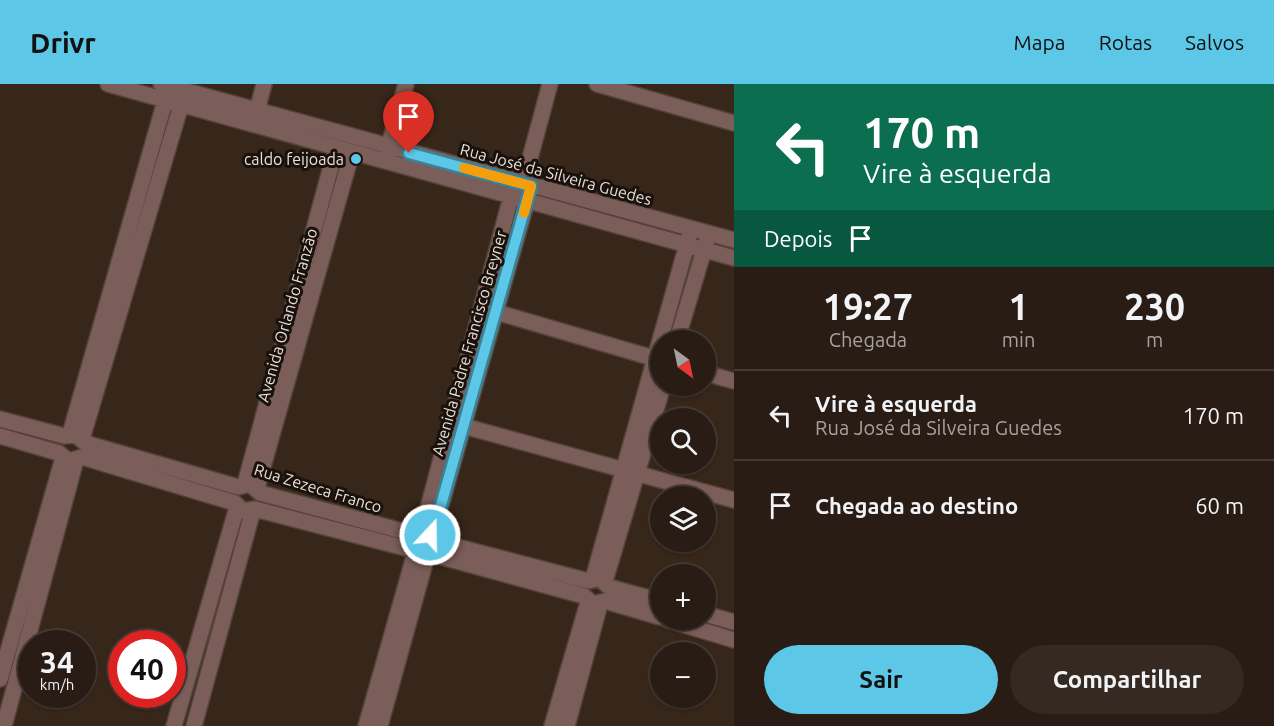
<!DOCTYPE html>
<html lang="pt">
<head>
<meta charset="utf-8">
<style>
  body { margin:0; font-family:Ubuntu,sans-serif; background:#352922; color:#f1f3f6; height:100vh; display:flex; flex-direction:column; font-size:22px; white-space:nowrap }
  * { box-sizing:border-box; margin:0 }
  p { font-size:20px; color:#a5a1a0 }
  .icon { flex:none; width:33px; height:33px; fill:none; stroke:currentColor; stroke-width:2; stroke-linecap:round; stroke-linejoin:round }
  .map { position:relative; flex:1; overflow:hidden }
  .details { display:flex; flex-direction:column; background:#291c14; width:540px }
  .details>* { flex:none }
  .hud { background:#0b6e4f; color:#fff; overflow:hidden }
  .needle { width:39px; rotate:147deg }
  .buttons { position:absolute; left:650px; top:246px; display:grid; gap:12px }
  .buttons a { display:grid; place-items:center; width:66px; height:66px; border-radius:50%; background:#291c14; box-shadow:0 2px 4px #0004,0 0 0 2px #453a34; font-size:30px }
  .speed { position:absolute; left:18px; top:546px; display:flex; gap:12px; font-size:30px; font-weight:700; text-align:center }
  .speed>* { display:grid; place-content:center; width:78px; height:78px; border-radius:50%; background:#291c14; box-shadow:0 2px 4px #0004,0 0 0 2px #453a34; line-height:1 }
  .speed small { font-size:15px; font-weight:400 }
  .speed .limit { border:9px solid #d22; background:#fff; color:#111 }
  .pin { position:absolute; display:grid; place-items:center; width:51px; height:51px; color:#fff; margin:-62px -26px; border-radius:50% 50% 50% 0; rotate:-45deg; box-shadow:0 0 6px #0007 }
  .pin .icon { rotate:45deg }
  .me { position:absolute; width:66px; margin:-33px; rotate:21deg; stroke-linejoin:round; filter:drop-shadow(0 0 4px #0008) }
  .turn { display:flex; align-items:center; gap:21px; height:126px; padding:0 30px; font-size:27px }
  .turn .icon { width:78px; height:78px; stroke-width:2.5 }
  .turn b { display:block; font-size:42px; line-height:51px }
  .then { display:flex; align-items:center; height:57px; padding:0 30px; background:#0003; gap:12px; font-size:22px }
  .eta { display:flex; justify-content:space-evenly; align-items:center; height:102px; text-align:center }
  .eta b { font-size:36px; font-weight:700; line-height:42px }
  .cta { display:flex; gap:12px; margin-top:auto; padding:12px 30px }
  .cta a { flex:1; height:69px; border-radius:36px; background:#5cc7e7; color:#111; font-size:24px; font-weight:700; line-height:69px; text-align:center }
  .cta a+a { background:#352922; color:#f1f3f6 }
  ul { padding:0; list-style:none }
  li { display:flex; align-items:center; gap:18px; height:90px; padding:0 30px; border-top:2px solid #453a34 }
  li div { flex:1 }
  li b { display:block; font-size:22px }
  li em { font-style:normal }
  header { display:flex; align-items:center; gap:36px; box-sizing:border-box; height:84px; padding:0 30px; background:#5cc7e7; color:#111 }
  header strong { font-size:28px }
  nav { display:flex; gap:33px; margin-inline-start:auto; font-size:21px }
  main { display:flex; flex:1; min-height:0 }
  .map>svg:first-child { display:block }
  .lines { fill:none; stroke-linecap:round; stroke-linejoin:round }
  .minor-casing { stroke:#544438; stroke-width:18 }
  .minor { stroke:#7b5d59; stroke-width:15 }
  .route-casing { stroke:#3c8196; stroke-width:15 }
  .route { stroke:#5cc7e7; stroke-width:10 }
  .slow { stroke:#f59e0b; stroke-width:10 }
  .poi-dot { fill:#5cc7e7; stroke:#19110c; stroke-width:2 }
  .labels { text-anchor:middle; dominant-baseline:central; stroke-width:6; stroke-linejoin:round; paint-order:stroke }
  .poi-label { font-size:16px; fill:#eadfd7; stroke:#19110c; text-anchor:end }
  .street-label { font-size:16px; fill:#eadfd7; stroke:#19110c }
</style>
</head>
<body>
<header>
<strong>Drivr</strong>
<nav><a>Mapa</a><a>Rotas</a><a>Salvos</a></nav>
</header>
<main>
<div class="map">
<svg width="734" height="642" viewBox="0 0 734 642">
  <rect width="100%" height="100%" fill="#37261a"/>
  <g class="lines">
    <g class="minor-casing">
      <path id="minor" d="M 108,0 L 734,174
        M 161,0 L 734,156
        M 597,0 L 734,39
        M 255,35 L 264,0
        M 386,72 L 406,0
        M 489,226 L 660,276
        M 677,256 L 707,156
        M 705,289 L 734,297
        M 0,335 L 64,352 L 76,351 L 85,359 L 238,403 L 250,400 L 260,409 L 417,451 L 428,450 L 435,457 L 588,497 L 599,494 L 609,503 L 660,517
        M 456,340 L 734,416
        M 70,350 L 165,17
        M 0,352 L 59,369 L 69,377 L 82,373 L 235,419 L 243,427 L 255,425 L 413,466 L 421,472 L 431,470 L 584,512 L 593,520 L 605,517 L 660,533
        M 82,355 L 181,21
        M 245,400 L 336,64
        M 257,404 L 352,68
        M 421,450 L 515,98 L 530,74 L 550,0
        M 432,453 L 529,110
        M 593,495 L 689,153
        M 605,497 L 663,302
        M 705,530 L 734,538
        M 668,536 L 734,556
        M 0,595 L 63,374
        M 4,642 L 76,376
        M 174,642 L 237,423
        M 194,642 L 253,426
        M 366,642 L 415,469
        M 380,642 L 427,472
        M 552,642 L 588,518
        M 567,642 L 600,520"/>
    </g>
    <use href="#minor" class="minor"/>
  </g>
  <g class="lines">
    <g class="route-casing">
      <path id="route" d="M 409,69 L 531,102 L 432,453 L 430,451"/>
    </g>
    <use href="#route" class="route"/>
    <path class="slow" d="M 464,84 L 531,102 L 524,129"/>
  </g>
  <circle class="poi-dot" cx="356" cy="75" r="6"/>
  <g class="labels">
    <g class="poi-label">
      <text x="344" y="75">caldo feijoada</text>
    </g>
    <g class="street-label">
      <text transform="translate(556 90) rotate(15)">Rua José da Silveira Guedes</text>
      <text transform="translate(287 231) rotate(-74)">Avenida Orlando Franzão</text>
      <text transform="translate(469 259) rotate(-74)">Avenida Padre Francisco Breyner</text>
      <text transform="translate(318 404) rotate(17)">Rua Zezeca Franco</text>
    </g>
  </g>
</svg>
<div class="buttons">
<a><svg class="needle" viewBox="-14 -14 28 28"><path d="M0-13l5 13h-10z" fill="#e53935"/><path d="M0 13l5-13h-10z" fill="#a5a1a0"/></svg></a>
<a><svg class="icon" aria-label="search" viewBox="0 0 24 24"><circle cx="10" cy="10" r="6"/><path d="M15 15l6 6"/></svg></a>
<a><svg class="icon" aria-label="layers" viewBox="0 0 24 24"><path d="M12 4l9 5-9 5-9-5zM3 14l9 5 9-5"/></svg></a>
<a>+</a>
<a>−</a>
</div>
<div class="speed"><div>34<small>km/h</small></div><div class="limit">40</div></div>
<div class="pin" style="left:409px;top:69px;background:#d93025"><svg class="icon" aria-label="arrive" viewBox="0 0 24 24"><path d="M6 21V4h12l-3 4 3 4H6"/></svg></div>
<svg class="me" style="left:430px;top:451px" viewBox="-20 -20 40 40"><circle r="17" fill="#5cc7e7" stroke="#fff" stroke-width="3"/><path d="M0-11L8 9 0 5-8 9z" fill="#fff"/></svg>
</div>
<section class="details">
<div class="hud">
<div class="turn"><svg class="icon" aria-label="left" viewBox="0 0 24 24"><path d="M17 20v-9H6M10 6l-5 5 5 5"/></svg><div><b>170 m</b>Vire à esquerda</div></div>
<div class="then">Depois<svg class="icon" aria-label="arrive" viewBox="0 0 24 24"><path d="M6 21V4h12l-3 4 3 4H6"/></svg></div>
</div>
<div class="eta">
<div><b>19:27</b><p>Chegada</p></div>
<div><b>1</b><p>min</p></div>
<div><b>230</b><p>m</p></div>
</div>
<ul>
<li><svg class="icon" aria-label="left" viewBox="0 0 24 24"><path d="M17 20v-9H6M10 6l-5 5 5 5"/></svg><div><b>Vire à esquerda</b><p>Rua José da Silveira Guedes</p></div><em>170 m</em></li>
<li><svg class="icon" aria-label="arrive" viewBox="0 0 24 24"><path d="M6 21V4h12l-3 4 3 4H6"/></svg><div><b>Chegada ao destino</b></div><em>60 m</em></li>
</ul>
<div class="cta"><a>Sair</a><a>Compartilhar</a></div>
</section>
</main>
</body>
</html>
